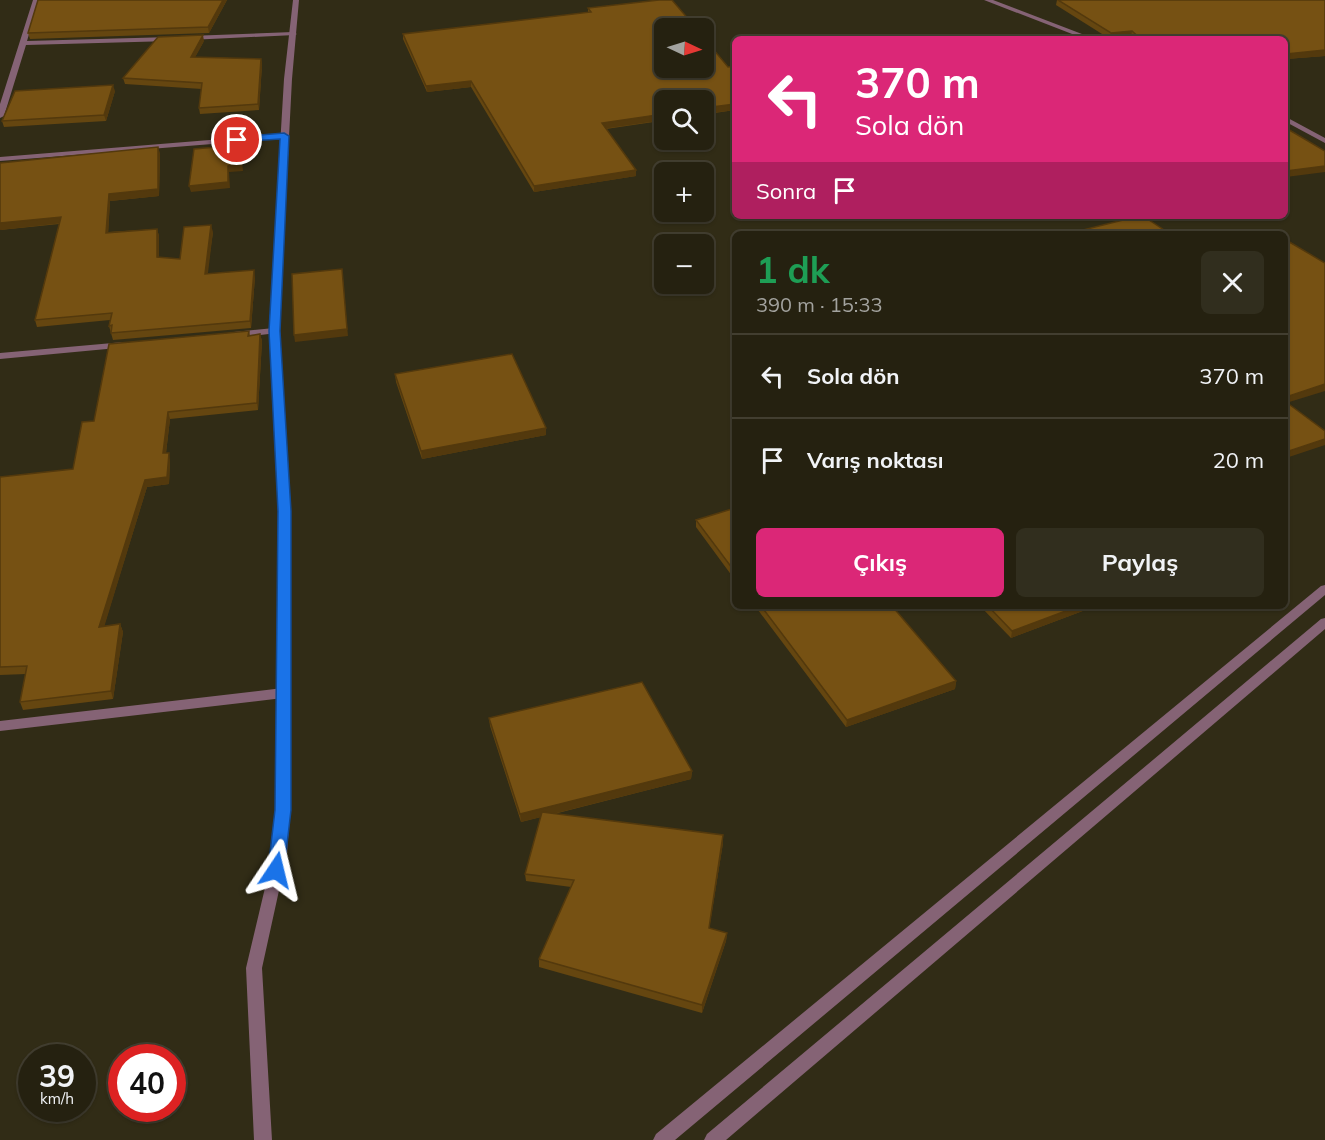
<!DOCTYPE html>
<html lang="tr">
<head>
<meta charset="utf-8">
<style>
  body { margin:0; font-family:Mulish,sans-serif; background:#312e1e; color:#f1f3f6; height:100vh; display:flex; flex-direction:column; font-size:22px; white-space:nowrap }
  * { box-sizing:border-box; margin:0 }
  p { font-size:20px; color:#a3a39f }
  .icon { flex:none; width:33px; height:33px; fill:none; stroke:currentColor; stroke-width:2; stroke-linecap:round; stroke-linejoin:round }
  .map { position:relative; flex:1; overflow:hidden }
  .sheet { position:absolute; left:732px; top:231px; width:556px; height:378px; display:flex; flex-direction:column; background:#252110; border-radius:9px; box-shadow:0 2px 4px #0004,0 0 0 2px #423e30 }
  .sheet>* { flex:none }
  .guide { position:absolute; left:732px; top:36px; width:556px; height:183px; border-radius:9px; box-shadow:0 2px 4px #0004,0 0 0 2px #423e30; background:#db2777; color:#fff; overflow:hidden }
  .needle { width:39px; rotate:94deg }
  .controls { position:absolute; left:654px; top:18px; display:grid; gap:12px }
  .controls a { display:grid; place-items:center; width:60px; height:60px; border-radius:9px; background:#252110; box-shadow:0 2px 4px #0004,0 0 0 2px #423e30; font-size:30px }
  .speed { position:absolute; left:18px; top:1044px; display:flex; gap:12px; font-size:30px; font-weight:700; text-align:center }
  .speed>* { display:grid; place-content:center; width:78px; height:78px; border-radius:50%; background:#252110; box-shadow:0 2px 4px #0004,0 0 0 2px #423e30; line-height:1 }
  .speed small { font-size:15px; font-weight:400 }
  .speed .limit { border:9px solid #d22; background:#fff; color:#111 }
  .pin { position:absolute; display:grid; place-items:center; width:51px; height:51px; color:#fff; margin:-26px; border:3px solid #fff; border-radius:50%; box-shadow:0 2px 6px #0007 }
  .me { position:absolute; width:66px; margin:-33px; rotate:10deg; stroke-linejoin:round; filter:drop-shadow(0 0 4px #0008) }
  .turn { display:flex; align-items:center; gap:21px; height:126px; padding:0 24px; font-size:27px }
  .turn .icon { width:78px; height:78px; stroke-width:2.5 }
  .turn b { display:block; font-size:42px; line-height:51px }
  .then { display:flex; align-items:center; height:57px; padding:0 24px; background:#0003; gap:12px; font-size:22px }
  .round { display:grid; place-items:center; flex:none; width:63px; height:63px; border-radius:9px; background:#312e1e }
  .overview { display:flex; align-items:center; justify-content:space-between; height:102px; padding:0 24px }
  h1 { font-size:36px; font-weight:700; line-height:45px; color:#1e9e55 }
  .button { display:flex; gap:12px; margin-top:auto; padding:12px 24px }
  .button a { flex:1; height:69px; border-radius:9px; background:#db2777; color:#fff; font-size:24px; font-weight:700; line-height:69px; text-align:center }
  .button a+a { background:#312e1e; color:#f1f3f6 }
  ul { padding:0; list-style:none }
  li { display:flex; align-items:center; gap:18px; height:84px; padding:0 24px; border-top:2px solid #423e30 }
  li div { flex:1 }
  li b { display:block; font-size:22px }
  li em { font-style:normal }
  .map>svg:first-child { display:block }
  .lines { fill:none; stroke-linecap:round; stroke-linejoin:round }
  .service { fill:#856375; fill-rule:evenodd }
  .minor { fill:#856375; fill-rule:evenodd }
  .tertiary { fill:#856375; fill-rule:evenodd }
  .wall { fill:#654610 }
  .shaded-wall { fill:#53390d }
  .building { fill:#765113; stroke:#53390d; stroke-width:1.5 }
  .route { fill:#1a73e8; stroke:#114b97; stroke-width:1.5 }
</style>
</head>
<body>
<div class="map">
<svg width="1325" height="1140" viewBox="0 0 1325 1140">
  <rect width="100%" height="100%" fill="#312c16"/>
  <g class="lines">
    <path class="service" d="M 33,0 L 39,0 L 27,41 L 171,37 L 175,39 L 171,41 L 26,45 L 4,116 L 0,118 L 0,104 Z
      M 293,32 L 297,34 L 295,35 L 189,40 L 185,38 L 189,36 Z
      M 284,134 L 287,134 L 287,138 L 0,161 L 0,157 Z"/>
    <path class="minor" d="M 984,0 L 993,0 L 1095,39 L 1085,39 Z
      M 1286,117 L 1325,138 L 1325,143 L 1286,122 Z
      M 274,328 L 279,331 L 277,333 L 234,338 L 229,335 L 234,332 Z
      M 124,342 L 129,345 L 128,347 L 0,359 L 0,353 Z
      M 283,688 L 288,690 L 290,693 L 288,696 L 283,698 L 0,731 L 0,721 Z"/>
    <path class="tertiary" d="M 293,0 L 299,0 L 292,79 L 279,331 L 290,511 L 290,810 L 287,854 L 262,968 L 272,1140 L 254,1140 L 246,968 L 273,854 L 276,810 L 278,511 L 269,331 L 284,79 Z
      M 1325,585 L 1325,595 L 675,1140 L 653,1140 L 656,1134 L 1321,586 Z
      M 1325,618 L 1325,629 L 726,1140 L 704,1140 L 707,1134 L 1321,619 Z"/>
  </g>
  <path class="wall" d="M 38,0 L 227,0 L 209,33 L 30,39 L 28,33 Z
    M 1057,0 L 1325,0 L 1325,56 L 1286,59 L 1286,39 L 1133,39 L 1131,37 L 1110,39 L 1056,5 Z
    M 588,8 L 728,67 L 735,66 L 735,110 L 606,129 L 636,176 L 534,192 L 471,87 L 427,92 L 403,39 L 403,34 L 588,13 Z
    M 204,41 L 195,57 L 261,59 L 262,65 L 259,110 L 200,114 L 199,108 L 202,89 L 125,84 L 123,78 Z
    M 115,91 L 106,121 L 4,127 L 2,121 Z
    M 160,153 L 159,196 L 110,201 L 108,232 L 157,229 L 159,236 L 159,257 L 180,259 L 213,232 L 207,274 L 255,277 L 251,328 L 113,340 L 109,326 L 110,320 L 37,327 L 35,320 L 59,224 L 0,230 Z
    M 249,331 L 250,335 L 260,334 L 262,341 L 258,410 L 170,419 L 166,453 L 170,460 L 169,484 L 147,487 L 104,626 L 120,624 L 123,632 L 113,699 L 23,710 L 20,702 L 26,674 L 0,675 L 0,477 L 73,469 L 94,421 Z
    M 395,374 L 546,435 L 422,459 L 396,382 Z
    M 735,508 L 735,580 L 696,527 L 696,520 Z
    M 755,606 L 892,606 L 956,681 L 955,689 L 846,727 Z
    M 980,606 L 1089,606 L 1088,609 L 1011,638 Z
    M 489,718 L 692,771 L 691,779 L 554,814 L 723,843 L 709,929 L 727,933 L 726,941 L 702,1013 L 539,967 L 539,959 L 571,887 L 526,881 L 525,874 L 541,817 L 521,822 L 490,726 Z"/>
  <path class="shaded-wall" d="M 223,0 L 227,0 L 209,33 L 208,27 Z
    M 1132,31 L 1131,37 L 1110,39 L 1111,33 Z
    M 203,35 L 204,41 L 192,63 L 191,57 Z
    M 1325,50 L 1325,56 L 1286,59 L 1286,54 Z
    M 261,59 L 262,65 L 259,110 L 258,104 Z
    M 471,81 L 471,87 L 427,92 L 426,86 Z
    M 113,85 L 115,91 L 106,121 L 104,115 Z
    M 735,104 L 735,110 L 704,114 L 704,108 Z
    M 664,114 L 664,120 L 602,129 L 602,123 Z
    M 240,145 L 243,171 L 229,172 L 230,188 L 191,192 L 189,186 L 228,166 Z
    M 158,147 L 160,153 L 159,196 L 110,201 L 108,239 L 106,233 L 109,194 Z
    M 1325,166 L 1325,172 L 1286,177 L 1286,171 Z
    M 636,170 L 636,176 L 534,192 L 534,186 Z
    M 61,217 L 63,223 L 0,230 L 0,223 Z
    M 211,225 L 213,232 L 207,281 L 205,274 Z
    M 157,229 L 159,236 L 159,264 L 157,257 Z
    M 342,269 L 348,336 L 295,342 L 294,335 Z
    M 254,270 L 255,277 L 251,328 L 250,321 Z
    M 260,334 L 262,341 L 258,410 L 257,403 Z
    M 1325,384 L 1325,391 L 1286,403 L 1286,397 Z
    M 168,412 L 170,419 L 165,461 L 163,453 Z
    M 546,428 L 546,435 L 422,459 L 421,451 Z
    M 1325,439 L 1325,445 L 1286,458 L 1286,452 Z
    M 169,453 L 170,460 L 169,484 L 147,487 L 102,634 L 99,627 L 145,480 Z
    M 1079,606 L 1089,606 L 1088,609 L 1011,638 L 1012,631 Z
    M 120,624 L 123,632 L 113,699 L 111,691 Z
    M 956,681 L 955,689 L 846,727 L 847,720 Z
    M 692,771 L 691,779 L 521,822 L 520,814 Z
    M 723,835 L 723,843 L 708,936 L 709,928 Z
    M 727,933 L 726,941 L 702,1013 L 702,1005 Z"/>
  <path class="building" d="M 38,0 L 223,0 L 208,27 L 28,33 Z
    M 659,0 L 672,0 L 696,28 L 664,28 L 664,68 L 704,68 L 704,38 L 728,67 L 735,66 L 735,104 L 704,108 L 704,100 L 664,100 L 664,114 L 602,123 L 636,170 L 534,186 L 471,81 L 426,86 L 403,34 L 591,12 L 588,8 Z
    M 1058,0 L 1325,0 L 1325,50 L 1286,54 L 1286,39 L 1141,39 L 1132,31 L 1111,33 Z
    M 203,35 L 191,57 L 261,59 L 258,104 L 199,108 L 202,83 L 123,78 L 158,37 Z
    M 915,35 L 918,39 L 887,39 Z
    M 113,85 L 104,115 L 2,121 L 15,91 Z
    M 1286,128 L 1325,151 L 1325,166 L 1286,171 Z
    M 240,145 L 242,164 L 228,166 L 228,182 L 189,186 L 194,149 Z
    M 158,147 L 158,189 L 109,194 L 106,233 L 157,229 L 157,257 L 180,259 L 184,227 L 211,225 L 205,274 L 254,270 L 250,321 L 111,333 L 112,325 L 109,326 L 112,313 L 35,320 L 61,217 L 0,223 L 0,163 Z
    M 1139,216 L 1143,216 L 1170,234 L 1067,234 Z
    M 1286,240 L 1325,263 L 1325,384 L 1286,397 Z
    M 342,269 L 347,329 L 294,335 L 292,274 Z
    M 249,331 L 248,336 L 260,334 L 257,403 L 168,412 L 163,453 L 169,453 L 167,477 L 145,480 L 99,627 L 120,624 L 111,691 L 20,702 L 27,666 L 0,667 L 0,477 L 73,469 L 82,422 L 94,421 L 109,344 Z
    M 512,354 L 546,428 L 421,451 L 395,374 Z
    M 1286,402 L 1325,431 L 1325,439 L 1286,452 Z
    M 735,508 L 735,572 L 696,520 Z
    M 761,606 L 892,606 L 956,681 L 847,720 Z
    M 988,606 L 1079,606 L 1012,631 Z
    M 642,682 L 692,771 L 520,814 L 489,718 Z
    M 542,812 L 723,835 L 709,928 L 727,933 L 702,1005 L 539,959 L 574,880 L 525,874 Z"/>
  <path class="route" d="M 284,133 L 289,136 L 280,331 L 291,511 L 291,810 L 284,870 L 282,875 L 270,875 L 268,870 L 275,810 L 278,511 L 269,331 L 280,139 L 237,142 L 232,140 L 237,137 Z"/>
</svg>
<div class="controls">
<a><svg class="needle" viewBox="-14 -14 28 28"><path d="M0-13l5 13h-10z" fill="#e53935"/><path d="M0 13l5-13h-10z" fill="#a3a39f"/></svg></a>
<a><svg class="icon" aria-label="search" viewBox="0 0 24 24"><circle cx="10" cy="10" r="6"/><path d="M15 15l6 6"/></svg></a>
<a>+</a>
<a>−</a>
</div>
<div class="speed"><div>39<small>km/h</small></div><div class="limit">40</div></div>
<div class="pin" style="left:237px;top:140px;background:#d93025"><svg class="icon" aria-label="arrive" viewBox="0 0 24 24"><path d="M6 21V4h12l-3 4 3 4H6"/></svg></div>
<svg class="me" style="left:276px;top:870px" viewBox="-20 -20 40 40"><path d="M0-17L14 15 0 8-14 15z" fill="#1a73e8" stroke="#fff" stroke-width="4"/></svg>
<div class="guide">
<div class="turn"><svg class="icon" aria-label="left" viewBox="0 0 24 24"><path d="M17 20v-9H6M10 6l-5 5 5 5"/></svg><div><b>370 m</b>Sola dön</div></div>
<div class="then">Sonra<svg class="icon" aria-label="arrive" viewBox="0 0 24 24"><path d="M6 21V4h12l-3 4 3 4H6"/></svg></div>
</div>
<section class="sheet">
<div class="overview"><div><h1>1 dk</h1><p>390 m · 15:33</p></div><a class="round"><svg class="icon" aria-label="close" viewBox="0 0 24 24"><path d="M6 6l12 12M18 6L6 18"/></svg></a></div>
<ul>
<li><svg class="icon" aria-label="left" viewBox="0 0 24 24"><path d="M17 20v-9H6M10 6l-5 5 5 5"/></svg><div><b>Sola dön</b></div><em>370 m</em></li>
<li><svg class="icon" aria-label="arrive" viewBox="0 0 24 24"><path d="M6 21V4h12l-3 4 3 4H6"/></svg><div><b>Varış noktası</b></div><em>20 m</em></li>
</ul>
<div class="button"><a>Çıkış</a><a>Paylaş</a></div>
</section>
</div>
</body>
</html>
